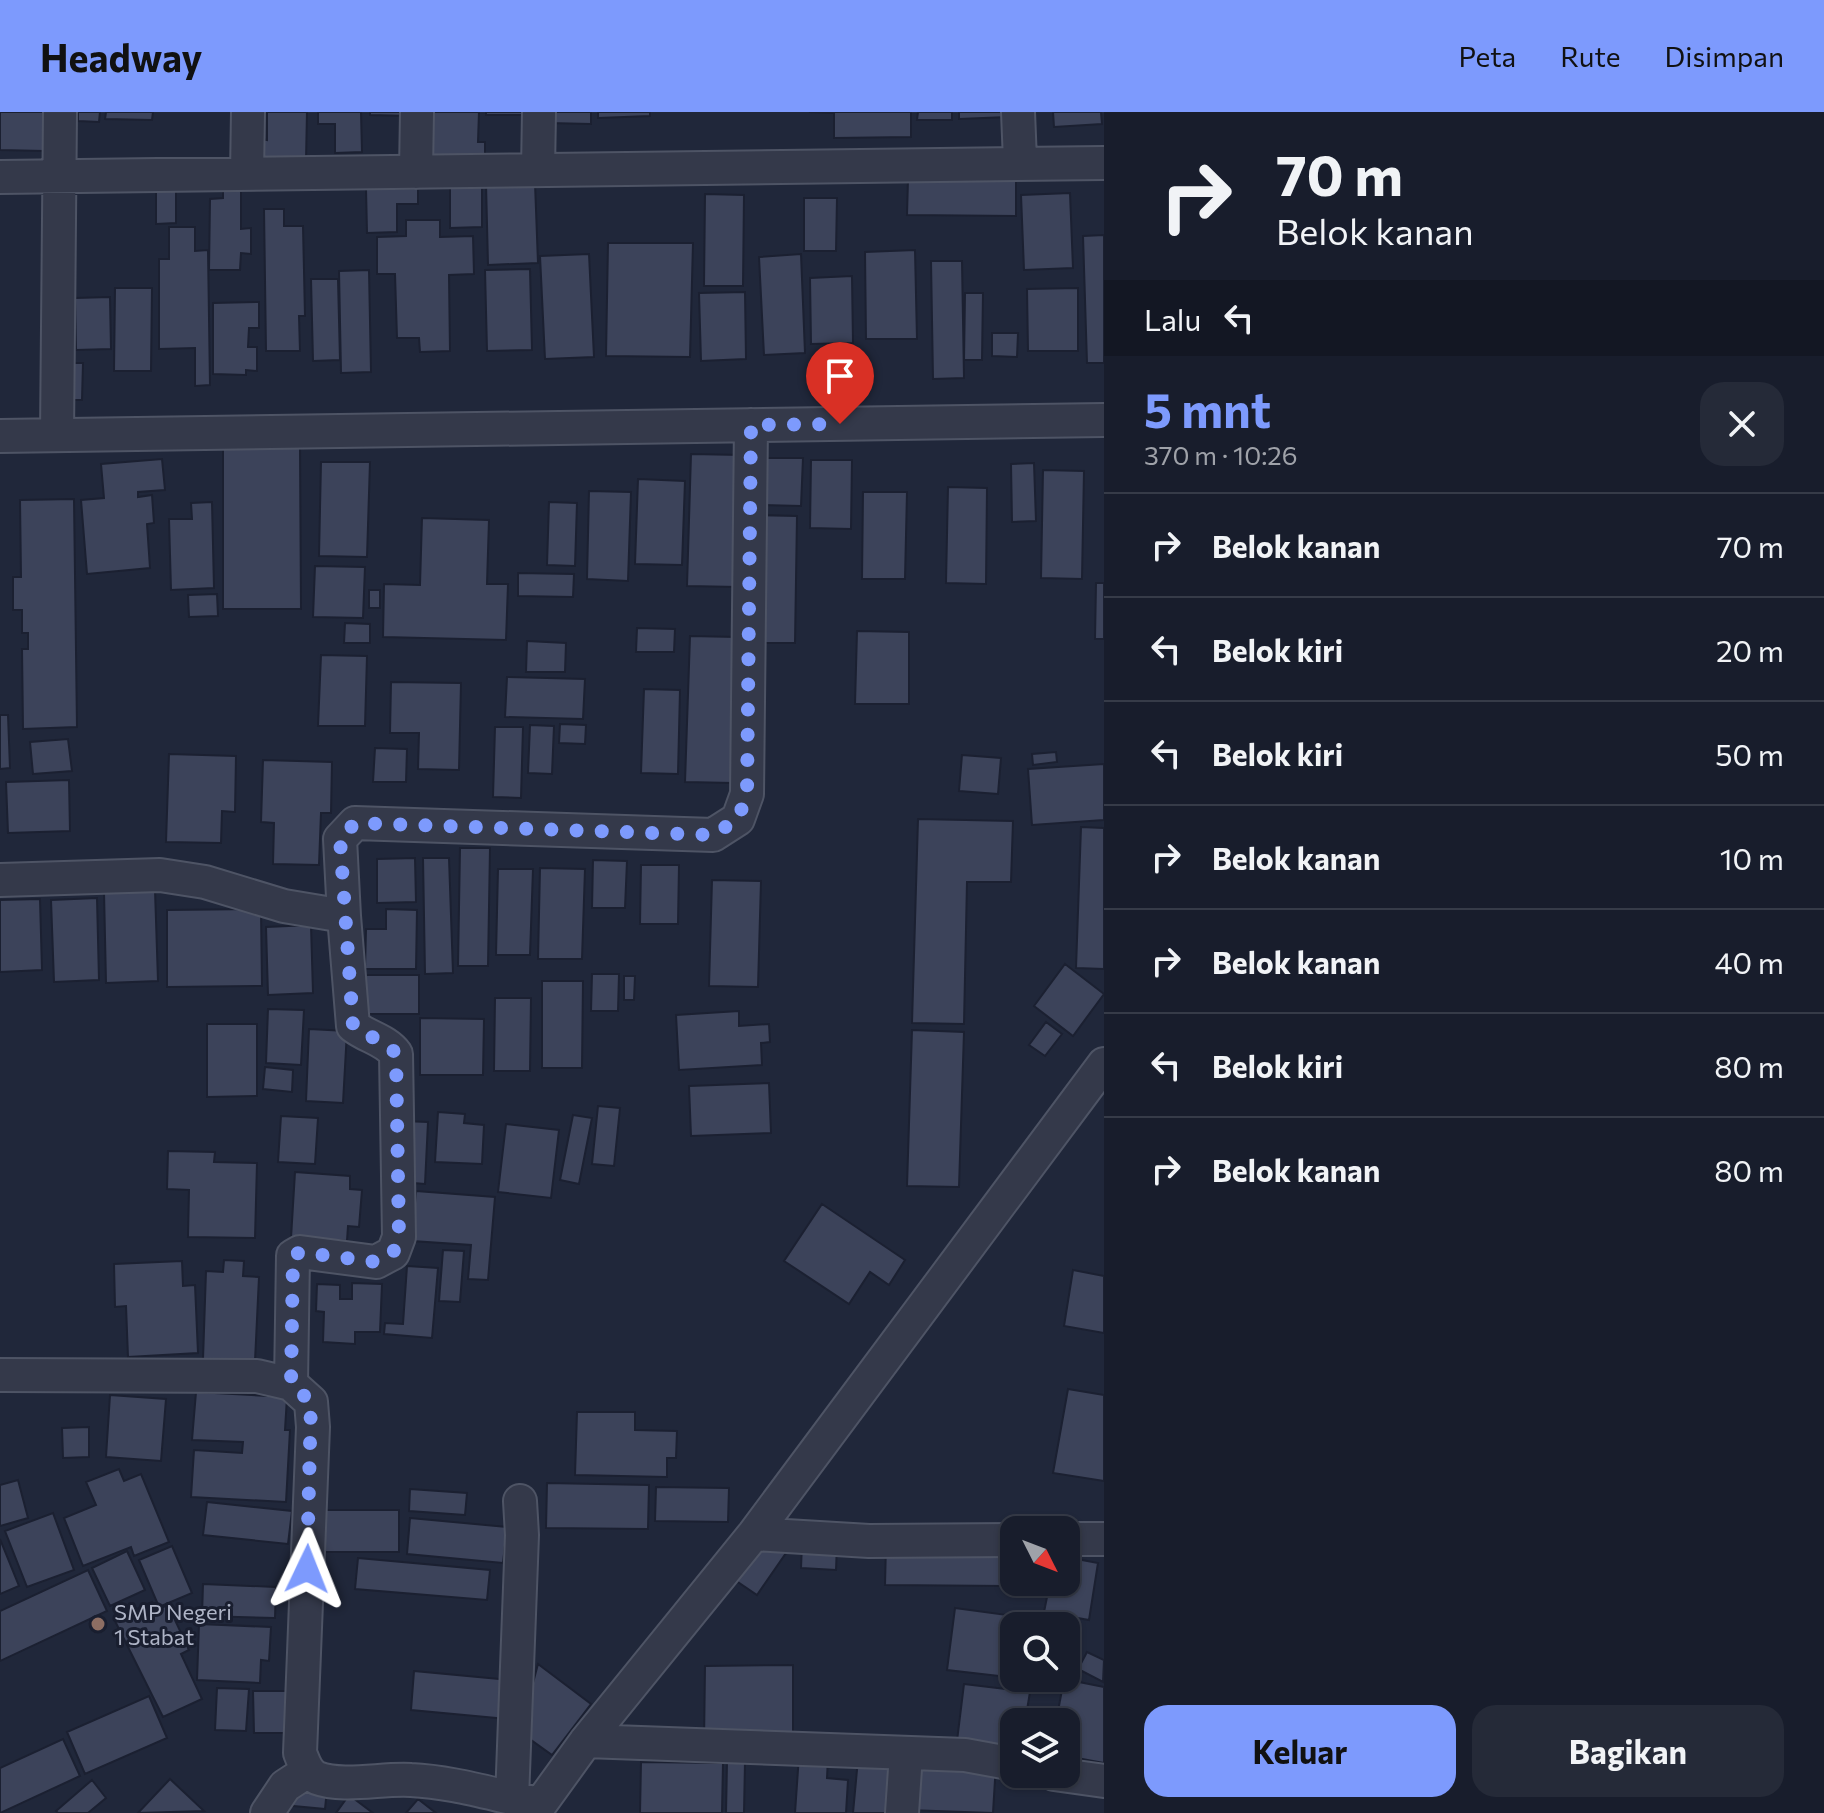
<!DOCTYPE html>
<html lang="id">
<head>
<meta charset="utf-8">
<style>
  body { margin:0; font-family:Commissioner,sans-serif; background:#252a38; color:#f1f3f6; height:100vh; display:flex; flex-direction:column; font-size:30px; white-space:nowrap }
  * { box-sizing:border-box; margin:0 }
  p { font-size:26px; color:#9fa2a9 }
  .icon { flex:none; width:44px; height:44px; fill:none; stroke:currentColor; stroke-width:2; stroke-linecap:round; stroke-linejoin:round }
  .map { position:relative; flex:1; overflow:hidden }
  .sheet { display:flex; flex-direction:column; background:#181d2c; width:720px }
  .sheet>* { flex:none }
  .guide { background:#181d2c; color:#f1f3f6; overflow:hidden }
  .needle { width:52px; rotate:132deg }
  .fabs { position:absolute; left:1000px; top:1404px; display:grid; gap:16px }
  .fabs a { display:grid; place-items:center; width:80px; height:80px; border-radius:16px; background:#181d2c; box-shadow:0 2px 6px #0004,0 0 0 2px #363b48; font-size:40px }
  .pin { position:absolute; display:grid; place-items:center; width:68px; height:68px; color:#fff; margin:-82px -34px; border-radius:50% 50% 50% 0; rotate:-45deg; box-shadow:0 0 8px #0007 }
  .pin .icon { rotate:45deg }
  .me { position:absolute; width:88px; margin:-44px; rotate:2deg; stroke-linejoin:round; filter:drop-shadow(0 0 6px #0008) }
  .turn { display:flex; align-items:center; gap:28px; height:168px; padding:0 40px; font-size:36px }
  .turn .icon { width:104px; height:104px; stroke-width:2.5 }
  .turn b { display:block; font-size:56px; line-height:68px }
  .then { display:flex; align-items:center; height:76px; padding:0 40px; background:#0003; gap:16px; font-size:30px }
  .round { display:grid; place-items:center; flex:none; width:84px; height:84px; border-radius:24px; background:#252a38 }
  .headline { display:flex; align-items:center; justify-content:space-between; height:136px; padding:0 40px }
  h1 { font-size:48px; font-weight:700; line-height:60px; color:#7d9afd }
  .cta { display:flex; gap:16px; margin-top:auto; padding:16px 40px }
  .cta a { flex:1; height:92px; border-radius:24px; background:#7d9afd; color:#111; font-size:32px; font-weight:700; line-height:92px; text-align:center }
  .cta a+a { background:#252a38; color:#f1f3f6 }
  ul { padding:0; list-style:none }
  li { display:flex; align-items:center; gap:24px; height:104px; padding:0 40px; border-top:2px solid #363b48 }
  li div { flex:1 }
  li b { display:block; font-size:30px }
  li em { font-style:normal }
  header { display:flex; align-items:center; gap:48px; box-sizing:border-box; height:112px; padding:0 40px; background:#7d9afd; color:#111 }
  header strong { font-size:38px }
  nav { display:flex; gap:44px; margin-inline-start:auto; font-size:28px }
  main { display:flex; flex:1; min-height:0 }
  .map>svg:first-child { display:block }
  .building { fill:#3c435a; stroke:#1b2031; stroke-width:2 }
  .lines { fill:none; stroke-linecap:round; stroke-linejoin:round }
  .minor-casing { stroke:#4e5465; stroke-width:36 }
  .minor { stroke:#34394a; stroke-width:32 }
  .route { stroke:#7d9afd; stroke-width:14; stroke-dasharray:0 25.2 }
  .education-dot { fill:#8d6e63; stroke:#191e2f; stroke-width:3 }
  .labels { text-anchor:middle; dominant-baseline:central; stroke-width:6; stroke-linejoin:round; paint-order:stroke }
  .poi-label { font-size:22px; fill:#aeb4c6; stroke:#191e2f; text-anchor:start }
</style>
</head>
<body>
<header>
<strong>Headway</strong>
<nav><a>Peta</a><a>Rute</a><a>Disimpan</a></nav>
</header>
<main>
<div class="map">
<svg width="1104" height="1701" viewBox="0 0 1104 1701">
  <rect width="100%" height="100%" fill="#20273a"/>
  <path class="building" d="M 0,0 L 45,0 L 44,39 L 0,38 Z
    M 78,0 L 100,0 L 99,10 L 78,9 Z
    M 106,0 L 153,0 L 152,8 L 105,7 Z
    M 267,0 L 307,0 L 306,49 L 267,49 L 267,46 L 260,45 L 260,27 L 267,28 Z
    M 318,0 L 361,0 L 362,40 L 335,41 L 335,12 L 318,12 Z
    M 370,0 L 409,0 L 409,4 L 370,3 Z
    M 429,0 L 479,0 L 478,30 L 485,30 L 485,49 L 429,49 Z
    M 486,0 L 533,0 L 533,3 L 486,3 Z
    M 549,0 L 591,0 L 591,12 L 548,11 Z
    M 598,0 L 650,0 L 650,4 L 598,6 Z
    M 809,0 L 911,0 L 911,25 L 834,26 L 834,1 Z
    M 918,0 L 952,0 L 952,8 L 917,8 Z
    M 959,0 L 1008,0 L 1008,5 L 959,7 Z
    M 1053,0 L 1101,0 L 1102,12 L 1054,15 Z
    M 908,67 L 1016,68 L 1016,104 L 907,103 Z
    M 535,71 L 538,151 L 488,153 L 486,72 Z
    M 223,73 L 241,73 L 241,117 L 251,116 L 251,142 L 241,141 L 240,158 L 209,158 L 210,87 L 223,86 Z
    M 482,73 L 482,115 L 450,116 L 450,74 Z
    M 418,76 L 418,92 L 397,92 L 397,120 L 367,121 L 366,77 Z
    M 176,77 L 176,111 L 156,112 L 156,78 Z
    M 1070,81 L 1073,156 L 1024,158 L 1021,83 Z
    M 705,82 L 744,83 L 743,174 L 704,174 Z
    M 804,86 L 837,86 L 836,139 L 804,139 Z
    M 264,97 L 284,97 L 284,114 L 303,114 L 305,204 L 299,204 L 300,239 L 266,239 Z
    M 406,108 L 440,108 L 440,125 L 473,124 L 474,162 L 449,163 L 450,239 L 420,240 L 419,226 L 397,226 L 395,162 L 377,162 L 377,125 L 406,124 Z
    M 169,115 L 195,115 L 195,139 L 208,138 L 210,273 L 195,274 L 195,236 L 159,237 L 159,147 L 169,147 Z
    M 1104,123 L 1104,251 L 1087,251 L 1083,124 Z
    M 608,131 L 693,131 L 690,245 L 606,244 Z
    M 915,138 L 917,227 L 866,227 L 865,140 Z
    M 589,142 L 594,245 L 545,247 L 540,144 Z
    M 801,142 L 805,241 L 764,243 L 759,145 Z
    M 931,149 L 962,149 L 964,266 L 933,267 Z
    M 530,157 L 532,238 L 487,239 L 485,158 Z
    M 369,158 L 371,260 L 341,261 L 339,159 Z
    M 852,164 L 853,231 L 811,232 L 810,166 Z
    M 311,167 L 338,167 L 340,248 L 313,249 Z
    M 115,176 L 152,176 L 151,259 L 114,259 Z
    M 1078,176 L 1078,239 L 1028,239 L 1027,177 Z
    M 745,180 L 746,247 L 701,249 L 699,181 Z
    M 965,181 L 983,181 L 982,248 L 964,248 Z
    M 110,185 L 111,237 L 76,238 L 75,186 Z
    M 259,190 L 259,216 L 249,216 L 248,235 L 257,235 L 257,259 L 246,258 L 246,263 L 213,262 L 213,191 Z
    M 992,221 L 1018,221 L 1017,245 L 992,244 Z
    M 73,251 L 83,251 L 82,288 L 64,288 Z
    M 818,252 L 862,253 L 862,273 L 817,273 Z
    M 300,335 L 301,497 L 223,497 L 223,336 Z
    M 691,342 L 742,343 L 738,475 L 687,474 Z
    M 761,346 L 803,346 L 801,394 L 760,393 Z
    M 162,347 L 165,378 L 138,380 L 138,385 L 152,383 L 154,411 L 147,412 L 150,456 L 87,462 L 81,388 L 104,386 L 101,352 Z
    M 811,348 L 852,348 L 851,417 L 810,416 Z
    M 321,350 L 370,350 L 367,445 L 319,444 Z
    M 1034,351 L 1036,409 L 1012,410 L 1011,352 Z
    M 1043,358 L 1084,359 L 1082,467 L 1041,466 Z
    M 638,367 L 685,369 L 682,453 L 635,452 Z
    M 948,375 L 987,376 L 986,472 L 946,471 Z
    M 589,379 L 631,380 L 628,469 L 587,467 Z
    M 863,380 L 907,380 L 905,467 L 862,467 Z
    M 74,387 L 77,615 L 23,617 L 22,537 L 28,537 L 28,521 L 22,521 L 22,498 L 13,498 L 13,465 L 21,465 L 20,388 Z
    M 212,390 L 214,476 L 171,478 L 169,407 L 192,407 L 191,391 Z
    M 549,390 L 577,391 L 575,454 L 547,453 Z
    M 757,403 L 797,404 L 795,531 L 755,531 Z
    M 422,406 L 489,408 L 487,472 L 508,472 L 506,528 L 383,525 L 384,472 L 420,473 Z
    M 315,454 L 365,455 L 363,506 L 313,505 Z
    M 518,461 L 574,462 L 573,485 L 518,484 Z
    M 1096,471 L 1104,471 L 1104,527 L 1095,527 Z
    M 369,478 L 380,478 L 380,496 L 369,496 Z
    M 217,482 L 218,504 L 189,505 L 188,483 Z
    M 345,511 L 370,512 L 370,531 L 344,531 Z
    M 637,516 L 675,517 L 674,540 L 636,540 Z
    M 857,519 L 909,520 L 909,592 L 855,592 Z
    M 690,524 L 737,525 L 733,671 L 685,670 Z
    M 527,529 L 566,531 L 565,560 L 526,560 Z
    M 321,543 L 367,544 L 365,614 L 318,614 Z
    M 507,565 L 585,567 L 583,607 L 505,605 Z
    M 391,570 L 461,571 L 459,658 L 418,657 L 419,621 L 390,621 Z
    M 644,577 L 680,578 L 678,662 L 641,661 Z
    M 0,603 L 8,603 L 10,656 L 0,657 Z
    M 560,612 L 586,613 L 585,632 L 559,631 Z
    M 530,613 L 554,614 L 552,662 L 528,661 Z
    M 495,615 L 523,615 L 521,686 L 493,685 Z
    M 68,627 L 72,659 L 33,662 L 30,630 Z
    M 375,636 L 407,637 L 406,670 L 373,670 Z
    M 1056,640 L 1057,650 L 1033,653 L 1032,642 Z
    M 169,642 L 236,644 L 235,700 L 222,699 L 221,731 L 166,730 Z
    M 962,643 L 1001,646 L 998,682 L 959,679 Z
    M 263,648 L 332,650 L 331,701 L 321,701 L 319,753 L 273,752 L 274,711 L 261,710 Z
    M 1104,652 L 1104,708 L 1032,713 L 1028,657 Z
    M 69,668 L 70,719 L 8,721 L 6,670 Z
    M 918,707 L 1013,709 L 1011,770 L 967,770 L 964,912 L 912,911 Z
    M 1081,715 L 1104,716 L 1104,857 L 1076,856 Z
    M 460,736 L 490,736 L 488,854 L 458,854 Z
    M 415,746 L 416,790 L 377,791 L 377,747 Z
    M 423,746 L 449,746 L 453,861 L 425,862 Z
    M 593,748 L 627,749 L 625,796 L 592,796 Z
    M 641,753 L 679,753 L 678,812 L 640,812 Z
    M 540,756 L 585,757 L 582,847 L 538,847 Z
    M 498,757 L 533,757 L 530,843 L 496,843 Z
    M 712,768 L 761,769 L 758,875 L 709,874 Z
    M 155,778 L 158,869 L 106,871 L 104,780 Z
    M 97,786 L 99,868 L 54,870 L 51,788 Z
    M 40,787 L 42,858 L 0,860 L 0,788 Z
    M 261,797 L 262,874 L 167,875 L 167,798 Z
    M 386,797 L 417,798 L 416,857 L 365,857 L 366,817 L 386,817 Z
    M 311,813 L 313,881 L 268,883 L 266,815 Z
    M 1065,852 L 1104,882 L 1073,924 L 1034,894 Z
    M 592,862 L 619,862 L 618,899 L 591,899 Z
    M 366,863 L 419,863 L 419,902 L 365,902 Z
    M 624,864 L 635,864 L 634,888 L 624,888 Z
    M 542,869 L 583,869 L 582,956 L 542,956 Z
    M 495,886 L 531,886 L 530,959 L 494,959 Z
    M 268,897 L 304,898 L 301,953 L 266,951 Z
    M 739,899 L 739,914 L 769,912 L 770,930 L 761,931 L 762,953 L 679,958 L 676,903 Z
    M 420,906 L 484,907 L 483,963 L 420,963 Z
    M 1046,910 L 1062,922 L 1045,944 L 1029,933 Z
    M 207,912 L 257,912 L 257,984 L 207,985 Z
    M 309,917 L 347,919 L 343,991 L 306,989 Z
    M 912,918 L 964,920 L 959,1075 L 907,1074 Z
    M 265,955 L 293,958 L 292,980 L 263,977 Z
    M 769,971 L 771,1021 L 691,1024 L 689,974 Z
    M 598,994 L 620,996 L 614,1054 L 592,1052 Z
    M 438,1000 L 465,1002 L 464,1011 L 484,1013 L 482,1052 L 435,1050 Z
    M 573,1003 L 592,1006 L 579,1072 L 560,1068 Z
    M 281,1004 L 318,1006 L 315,1052 L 278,1050 Z
    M 404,1009 L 428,1010 L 425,1072 L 401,1070 Z
    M 506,1012 L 559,1018 L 551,1086 L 498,1080 Z
    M 168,1039 L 215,1040 L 214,1050 L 257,1051 L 255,1126 L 188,1125 L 189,1078 L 167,1077 Z
    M 295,1060 L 350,1064 L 350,1077 L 362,1078 L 359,1115 L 348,1114 L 347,1129 L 291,1126 Z
    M 416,1079 L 495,1085 L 488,1168 L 468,1167 L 471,1133 L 412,1129 Z
    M 822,1092 L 905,1148 L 889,1173 L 870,1160 L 849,1192 L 784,1149 Z
    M 443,1138 L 464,1139 L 460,1190 L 439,1189 Z
    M 224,1148 L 244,1149 L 243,1164 L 259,1165 L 255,1249 L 203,1247 L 206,1159 L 223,1160 Z
    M 182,1149 L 183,1174 L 195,1173 L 198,1241 L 128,1245 L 126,1194 L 115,1195 L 114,1152 Z
    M 407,1154 L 438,1156 L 432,1226 L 384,1222 L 385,1211 L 403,1212 Z
    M 1073,1158 L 1104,1164 L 1104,1221 L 1064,1214 Z
    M 352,1171 L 382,1172 L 380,1220 L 355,1220 L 355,1232 L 323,1230 L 324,1200 L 316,1199 L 317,1172 L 340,1173 L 340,1187 L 352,1187 Z
    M 1068,1277 L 1104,1283 L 1104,1369 L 1053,1361 Z
    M 196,1280 L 287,1285 L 285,1318 L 290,1318 L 286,1390 L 191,1385 L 194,1338 L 242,1341 L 243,1330 L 192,1328 Z
    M 110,1283 L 166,1287 L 161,1349 L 106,1345 Z
    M 577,1300 L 635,1300 L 635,1318 L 677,1319 L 676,1346 L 667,1346 L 667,1365 L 575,1363 Z
    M 89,1315 L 89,1345 L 63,1346 L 62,1316 Z
    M 119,1357 L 124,1369 L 141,1362 L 169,1430 L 134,1444 L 131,1435 L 83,1454 L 64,1406 L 96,1393 L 86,1370 Z
    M 18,1368 L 28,1406 L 0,1414 L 0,1373 Z
    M 547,1371 L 649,1373 L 648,1417 L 546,1416 Z
    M 656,1375 L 729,1376 L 728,1410 L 655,1409 Z
    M 410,1377 L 467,1381 L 465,1403 L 409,1399 Z
    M 207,1390 L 292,1399 L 288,1432 L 203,1423 Z
    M 323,1398 L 399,1398 L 399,1440 L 322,1440 Z
    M 53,1401 L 74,1458 L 27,1475 L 5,1419 Z
    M 410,1406 L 507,1415 L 503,1451 L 407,1442 Z
    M 760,1424 L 786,1441 L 757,1483 L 732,1466 Z
    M 0,1427 L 19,1474 L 0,1482 Z
    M 802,1431 L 837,1433 L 836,1458 L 801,1456 Z
    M 886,1432 L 1007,1433 L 1006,1474 L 885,1473 Z
    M 172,1434 L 192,1481 L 159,1495 L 139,1448 Z
    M 127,1439 L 145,1478 L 110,1494 L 92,1456 Z
    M 1066,1445 L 1098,1451 L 1089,1508 L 1044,1500 L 1050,1470 L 1066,1470 Z
    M 358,1446 L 490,1458 L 487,1488 L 355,1477 Z
    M 88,1458 L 107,1499 L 0,1549 L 0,1499 Z
    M 203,1472 L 276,1475 L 275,1506 L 202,1504 Z
    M 152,1490 L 156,1498 L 168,1493 L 189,1538 L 181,1542 L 202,1587 L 163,1605 L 114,1507 Z
    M 955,1496 L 1007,1503 L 999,1564 L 947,1558 Z
    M 1038,1508 L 1077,1515 L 1069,1558 L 1066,1558 L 1066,1514 L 1037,1514 Z
    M 199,1512 L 271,1515 L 269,1549 L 261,1548 L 260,1571 L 197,1568 Z
    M 1087,1540 L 1104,1548 L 1103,1570 L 1078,1557 Z
    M 538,1552 L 591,1592 L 552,1643 L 520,1620 Z
    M 793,1553 L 793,1631 L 704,1631 L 705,1554 Z
    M 414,1559 L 510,1568 L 507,1607 L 411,1598 Z
    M 1064,1567 L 1104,1575 L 1104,1651 L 1066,1644 L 1066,1610 L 1056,1610 Z
    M 964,1572 L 1030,1580 L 1025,1610 L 1014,1610 L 1014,1636 L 957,1629 Z
    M 217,1576 L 249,1577 L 246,1619 L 215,1618 Z
    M 253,1579 L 291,1579 L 291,1621 L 254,1621 Z
    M 149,1584 L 167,1626 L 85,1662 L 67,1620 Z
    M 63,1627 L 80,1664 L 0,1701 L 0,1656 Z
    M 799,1643 L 828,1646 L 827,1666 L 848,1668 L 846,1701 L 795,1701 Z
    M 911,1644 L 996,1651 L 993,1701 L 907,1698 Z
    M 858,1647 L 897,1650 L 893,1701 L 853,1701 Z
    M 641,1650 L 723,1651 L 722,1701 L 640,1701 Z
    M 727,1650 L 745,1650 L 744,1701 L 726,1701 Z
    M 170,1667 L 204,1699 L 138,1701 Z
    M 92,1668 L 106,1686 L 88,1701 L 58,1701 L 56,1699 Z
    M 285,1674 L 327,1677 L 325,1697 L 283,1693 Z
    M 349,1683 L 373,1701 L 336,1701 Z
    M 418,1687 L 436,1701 L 406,1701 Z"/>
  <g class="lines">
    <g class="minor-casing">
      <path id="minor" d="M 1018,0 L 1020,49
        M 538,58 L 539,0
        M 416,60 L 417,0
        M 247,62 L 248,0
        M 0,65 L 1104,51
        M 57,323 L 60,0
        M 0,324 L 1104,308
        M 0,768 L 160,763 L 205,770 L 284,794 L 344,804 L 340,727 L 355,711 L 713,723 L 738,707 L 747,682 L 751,313
        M 0,1263 L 257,1264 L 291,1272 L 311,1290 L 313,1315 L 300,1641 C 304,1650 306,1661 317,1666 C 344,1676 382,1666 411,1668 C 455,1670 497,1684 540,1692
        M 291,1272 L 293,1144 L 300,1140 L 376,1150 L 393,1141 L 399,1125 L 396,942 C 386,928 367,925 353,914 L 344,804
        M 754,1422 L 869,1429 L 1014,1428
        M 1066,1427 L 1104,1427
        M 586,1629 L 965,1643 L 1014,1652
        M 1054,1662 L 1104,1669
        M 512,1687 L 522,1423 L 520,1389
        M 267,1701 L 285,1674 L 308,1659
        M 534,1701 L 586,1629 L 754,1422 L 1104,952
        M 902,1701 L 906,1642"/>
    </g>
    <use href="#minor" class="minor"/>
  </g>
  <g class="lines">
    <path class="route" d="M 307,1457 L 311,1290 L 291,1272 L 293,1144 L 300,1140 L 376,1150 L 393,1141 L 399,1125 L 396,942 C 386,928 367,925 353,914 L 340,727 L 355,711 L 713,723 L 738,707 L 747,682 L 751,313 L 840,312"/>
  </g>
  <circle class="education-dot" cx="98" cy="1512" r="8"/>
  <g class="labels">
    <g class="poi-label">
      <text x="114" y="1499">SMP Negeri<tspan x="114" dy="25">1 Stabat</tspan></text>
    </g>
  </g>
</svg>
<div class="fabs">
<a><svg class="needle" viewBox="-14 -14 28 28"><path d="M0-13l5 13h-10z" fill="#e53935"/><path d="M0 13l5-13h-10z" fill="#9fa2a9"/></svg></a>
<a><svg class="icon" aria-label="search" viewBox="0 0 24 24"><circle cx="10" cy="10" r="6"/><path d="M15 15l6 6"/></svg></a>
<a><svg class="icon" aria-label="layers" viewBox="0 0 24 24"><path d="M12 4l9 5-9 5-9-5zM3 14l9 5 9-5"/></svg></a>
</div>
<div class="pin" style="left:840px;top:312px;background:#d93025"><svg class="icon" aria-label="arrive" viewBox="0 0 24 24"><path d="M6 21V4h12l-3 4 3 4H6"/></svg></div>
<svg class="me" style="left:307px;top:1457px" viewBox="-20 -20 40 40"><path d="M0-17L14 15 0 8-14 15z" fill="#7d9afd" stroke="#fff" stroke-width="4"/></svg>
</div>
<section class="sheet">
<div class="guide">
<div class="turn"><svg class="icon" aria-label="right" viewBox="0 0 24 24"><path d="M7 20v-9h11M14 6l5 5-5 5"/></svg><div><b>70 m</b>Belok kanan</div></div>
<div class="then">Lalu<svg class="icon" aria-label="left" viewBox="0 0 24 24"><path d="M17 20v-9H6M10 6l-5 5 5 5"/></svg></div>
</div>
<div class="headline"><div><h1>5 mnt</h1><p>370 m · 10:26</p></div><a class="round"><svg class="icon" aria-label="close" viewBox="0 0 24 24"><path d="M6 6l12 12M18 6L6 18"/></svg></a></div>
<ul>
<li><svg class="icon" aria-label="right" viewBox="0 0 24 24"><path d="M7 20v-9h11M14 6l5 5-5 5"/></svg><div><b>Belok kanan</b></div><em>70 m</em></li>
<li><svg class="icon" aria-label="left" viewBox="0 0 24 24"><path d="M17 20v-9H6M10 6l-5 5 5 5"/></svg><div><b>Belok kiri</b></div><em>20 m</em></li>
<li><svg class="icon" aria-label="left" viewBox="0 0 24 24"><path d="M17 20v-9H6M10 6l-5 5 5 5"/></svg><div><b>Belok kiri</b></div><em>50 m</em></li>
<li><svg class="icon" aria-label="right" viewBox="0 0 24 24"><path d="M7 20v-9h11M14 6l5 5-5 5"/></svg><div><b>Belok kanan</b></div><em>10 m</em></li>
<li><svg class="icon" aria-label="right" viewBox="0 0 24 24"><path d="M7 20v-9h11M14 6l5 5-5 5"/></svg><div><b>Belok kanan</b></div><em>40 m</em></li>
<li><svg class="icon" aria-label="left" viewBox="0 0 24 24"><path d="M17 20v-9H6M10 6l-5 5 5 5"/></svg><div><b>Belok kiri</b></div><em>80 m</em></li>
<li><svg class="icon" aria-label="right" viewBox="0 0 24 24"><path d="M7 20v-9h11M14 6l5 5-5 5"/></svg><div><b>Belok kanan</b></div><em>80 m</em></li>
</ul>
<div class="cta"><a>Keluar</a><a>Bagikan</a></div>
</section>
</main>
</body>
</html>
